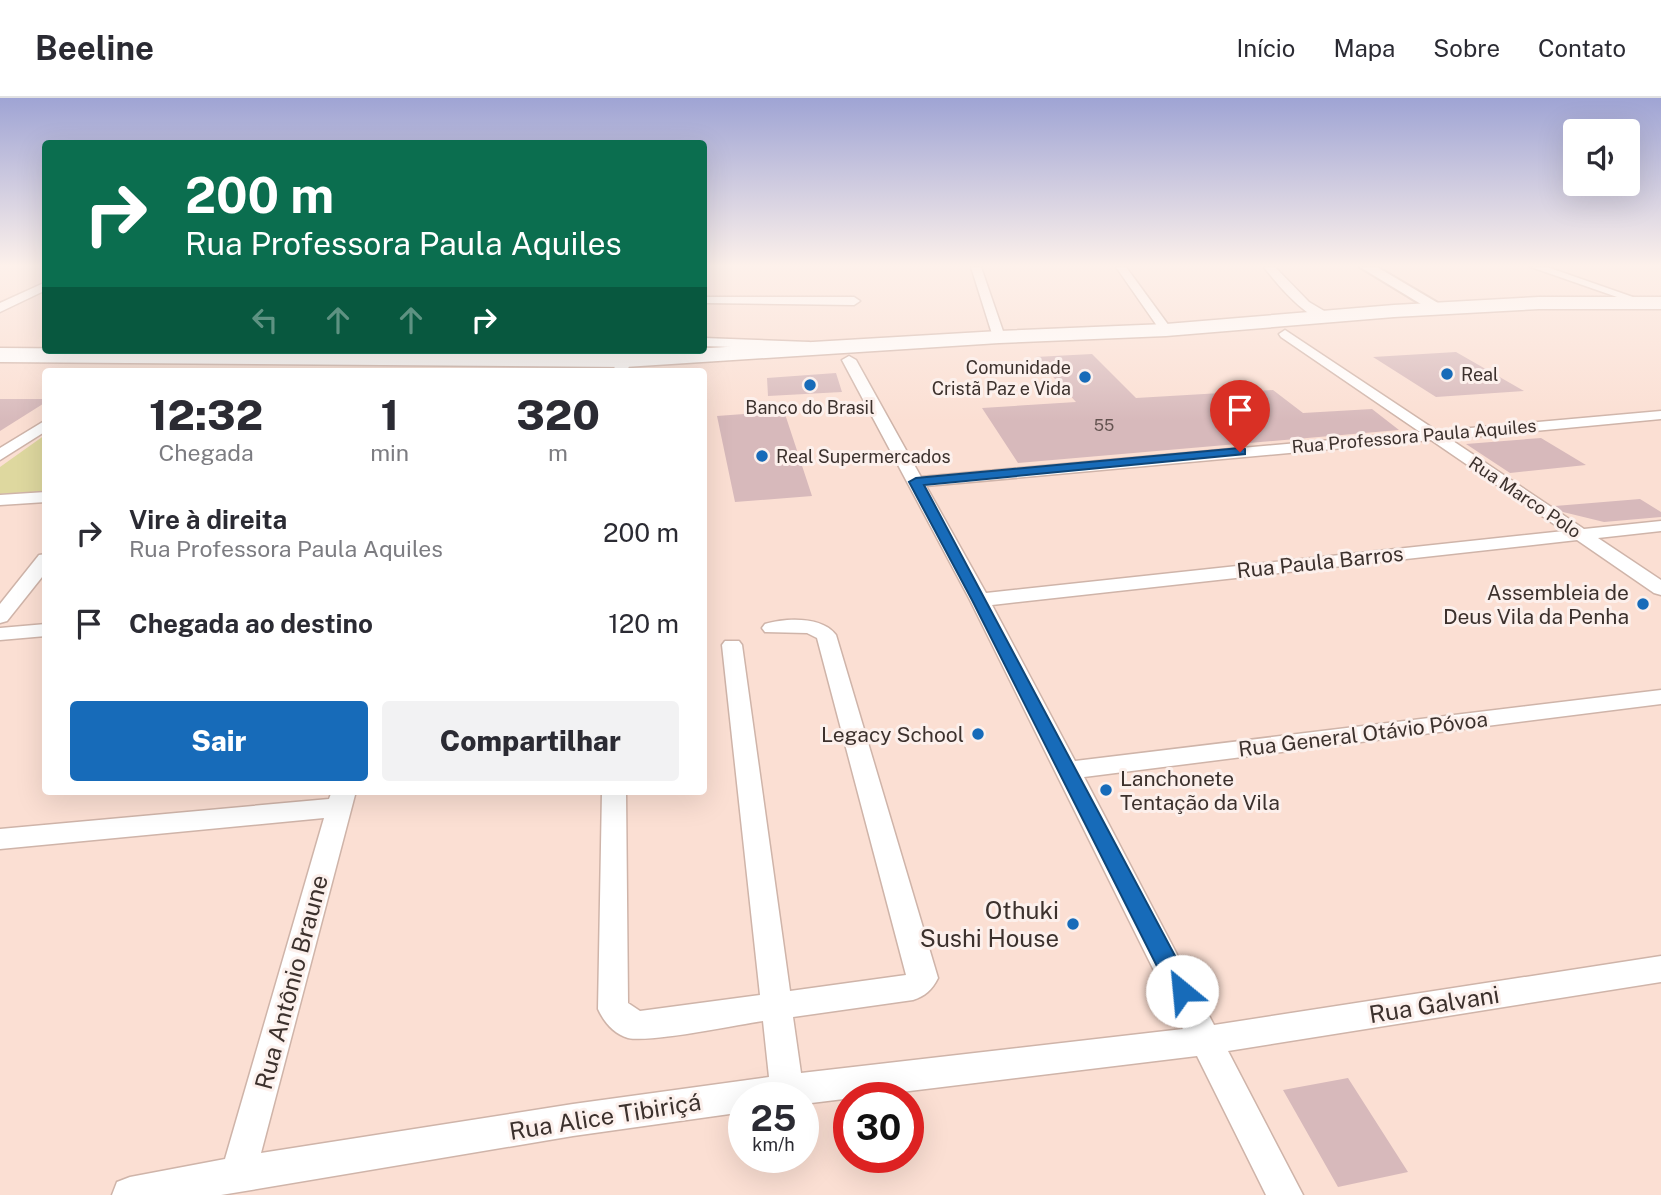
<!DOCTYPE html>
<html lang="pt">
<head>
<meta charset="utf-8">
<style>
  body { margin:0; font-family:"Public Sans",sans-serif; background:#f2f2f3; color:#2b2b33; height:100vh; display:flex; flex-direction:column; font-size:26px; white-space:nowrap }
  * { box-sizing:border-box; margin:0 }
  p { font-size:23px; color:#7c7c81 }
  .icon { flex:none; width:38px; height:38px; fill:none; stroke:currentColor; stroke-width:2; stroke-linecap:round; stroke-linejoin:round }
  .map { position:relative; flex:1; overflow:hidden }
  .panel { position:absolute; left:42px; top:270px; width:665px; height:427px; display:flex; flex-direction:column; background:#fff; border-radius:7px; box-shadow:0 7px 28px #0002 }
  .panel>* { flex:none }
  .guide { position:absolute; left:42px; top:42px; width:665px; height:214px; border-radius:7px; box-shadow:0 7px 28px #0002; background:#0b6e4f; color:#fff; overflow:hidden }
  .controls { position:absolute; left:1563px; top:21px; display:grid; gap:14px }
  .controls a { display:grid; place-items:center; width:77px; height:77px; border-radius:7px; background:#fff; box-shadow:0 7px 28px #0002; font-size:35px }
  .speed { position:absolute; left:728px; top:984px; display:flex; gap:14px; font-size:35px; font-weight:700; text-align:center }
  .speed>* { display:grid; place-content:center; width:91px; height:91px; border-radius:50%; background:#fff; box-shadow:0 7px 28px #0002; line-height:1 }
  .speed small { font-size:18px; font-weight:400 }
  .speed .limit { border:10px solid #d22; background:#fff; color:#111 }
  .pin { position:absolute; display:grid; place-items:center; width:60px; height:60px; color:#fff; margin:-72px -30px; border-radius:50% 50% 50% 0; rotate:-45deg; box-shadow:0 0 7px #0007 }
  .pin .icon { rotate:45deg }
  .me { position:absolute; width:77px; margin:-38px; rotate:332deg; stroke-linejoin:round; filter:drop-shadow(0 0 5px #0008) }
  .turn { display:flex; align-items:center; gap:24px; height:147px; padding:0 28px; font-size:32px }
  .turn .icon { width:91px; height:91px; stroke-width:2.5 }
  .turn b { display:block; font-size:49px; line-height:60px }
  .lanes { display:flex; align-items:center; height:66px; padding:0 28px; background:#0003; justify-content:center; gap:35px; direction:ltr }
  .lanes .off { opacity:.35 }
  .eta { display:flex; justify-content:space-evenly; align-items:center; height:119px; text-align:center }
  .eta b { font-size:42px; font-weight:800; line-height:49px }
  .action { display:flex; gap:14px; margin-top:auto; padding:14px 28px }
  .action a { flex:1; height:80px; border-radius:7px; background:#176bb9; color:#fff; font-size:28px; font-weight:800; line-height:80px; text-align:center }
  .action a+a { background:#f2f2f3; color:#2b2b33 }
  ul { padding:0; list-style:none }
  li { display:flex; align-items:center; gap:21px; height:91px; padding:0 28px }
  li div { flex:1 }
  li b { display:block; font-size:26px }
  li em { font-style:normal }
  header { display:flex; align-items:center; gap:42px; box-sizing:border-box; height:98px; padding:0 35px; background:#fff; border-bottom:2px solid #e1e1e2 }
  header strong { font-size:33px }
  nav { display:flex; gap:38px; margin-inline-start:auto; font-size:24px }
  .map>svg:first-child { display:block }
  .green { fill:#ded89f }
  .building { fill:#d7b9bb }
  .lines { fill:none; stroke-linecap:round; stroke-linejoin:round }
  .minor-casing { stroke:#cfb4a9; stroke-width:3 }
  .tertiary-casing { stroke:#cfb4a9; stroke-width:4 }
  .primary-casing { stroke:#cfb4a9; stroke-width:3 }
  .minor { fill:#fff; fill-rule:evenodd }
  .tertiary { fill:#fff; fill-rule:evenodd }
  .primary { fill:#fff; fill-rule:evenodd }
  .route { fill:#176bb9; stroke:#0f4678; stroke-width:2 }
  .poi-dot { fill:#176bb9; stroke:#fcf0ec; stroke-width:2.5 }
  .labels { text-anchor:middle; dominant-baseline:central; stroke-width:6; stroke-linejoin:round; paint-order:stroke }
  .far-number-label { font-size:16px; fill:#635350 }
  .far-poi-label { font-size:18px; fill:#3c312d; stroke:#fcf0ec; text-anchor:start }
  .far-street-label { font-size:18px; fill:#3c312d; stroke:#fcf0ec }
  .street-label { font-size:21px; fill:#3c312d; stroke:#fcf0ec }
  .poi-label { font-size:21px; fill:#3c312d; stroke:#fcf0ec; text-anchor:end }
  .near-poi-label { font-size:24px; fill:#3c312d; stroke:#fcf0ec; text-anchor:end }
  .near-street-label { font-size:24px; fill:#3c312d; stroke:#fcf0ec }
</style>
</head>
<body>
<header>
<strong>Beeline</strong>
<nav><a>Início</a><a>Mapa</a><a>Sobre</a><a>Contato</a></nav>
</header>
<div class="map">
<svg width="1661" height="1097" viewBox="0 0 1661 1097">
  <rect width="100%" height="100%" fill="#fbdfd3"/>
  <path class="green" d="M 45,337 L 45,393 L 0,396 L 0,369 Z"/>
  <path class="building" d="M 1456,254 L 1524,293 L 1436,299 L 1373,259 Z
    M 1092,256 L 1136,300 L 1273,292 L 1303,315 L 1372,311 L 1399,332 L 1018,365 L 982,310 L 1076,304 L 1035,259 Z
    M 836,275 L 842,294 L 768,298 L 767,280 Z
    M 0,301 L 46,301 L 46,304 L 0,333 Z
    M 784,313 L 812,398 L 735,404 L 717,318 Z
    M 1541,340 L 1586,367 L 1510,375 L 1466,346 Z
    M 1640,401 L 1661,414 L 1661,419 L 1604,424 L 1563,414 L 1555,408 Z
    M 1348,980 L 1408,1074 L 1338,1089 L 1283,992 Z"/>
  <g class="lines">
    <g class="minor-casing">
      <path id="minor" d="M 971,169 L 981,169 L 1005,239 L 1003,242 L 999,243 L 993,239 Z
        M 1116,169 L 1126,169 L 1172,232 L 1170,235 L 1162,235 Z
        M 1264,169 L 1275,169 L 1309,204 L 1331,217 L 1331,223 C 1310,226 1276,185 1264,169 Z
        M 1531,169 L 1547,169 L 1650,205 L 1640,207 Z
        M 46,184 L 46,192 L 0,214 L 0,205 Z
        M 704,199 L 854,199 L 860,203 L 854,207 L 704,205 Z
        M 1285,232 L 1437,333 L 1661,313 L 1661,321 L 1450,341 L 1584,431 L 1661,423 L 1661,433 L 1598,440 L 1661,482 L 1661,497 L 1654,495 L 1577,442 L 992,507 L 1075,663 L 1661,592 L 1661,606 L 1084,679 L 1214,927 L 1661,858 L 1661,884 L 1228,953 L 1303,1097 L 1266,1097 L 1197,958 L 803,1006 L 803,999 L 744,999 L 744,1014 L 573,1038 L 221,1097 L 112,1097 L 117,1084 L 130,1079 L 225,1061 L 324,720 L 0,751 L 0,731 L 329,701 L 332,693 L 356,693 L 261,1055 L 573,1006 L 769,979 L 763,923 C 735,927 651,945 628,940 C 614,936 604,924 598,911 L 602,693 L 626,693 L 628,905 L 640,913 L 760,897 L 722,547 L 725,543 L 739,543 L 742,547 L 790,893 L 906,877 L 817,540 L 807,535 L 765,534 L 762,530 L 765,526 C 786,520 822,518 836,537 L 938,880 C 932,892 925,898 913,902 L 793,919 L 801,975 L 1183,931 L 970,502 L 842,262 L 849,258 L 856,262 L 921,379 L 1420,334 L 1281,239 L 1279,236 ZM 1431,342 L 1564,433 L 986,495 L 926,388 Z
        M 704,240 L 809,244 L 815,248 L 809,252 L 704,248 Z
        M 622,252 L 636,252 L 627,273 L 613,273 Z
        M 46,322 L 46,333 L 0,362 L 0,350 Z
        M 46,394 L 46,404 L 0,407 L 0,397 Z
        M 46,456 L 46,474 L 7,523 L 0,525 L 0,506 L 39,457 Z
        M 46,526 L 46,538 L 0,542 L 0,530 Z"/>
    </g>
    <g class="tertiary-casing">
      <path id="tertiary" d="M 1360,169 L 1377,169 L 1448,211 L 1440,216 L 1434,214 Z"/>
    </g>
    <g class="primary-casing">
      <path id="primary" d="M 1539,199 L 1661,199 L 1661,211 L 1539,211 L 1394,219 L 1166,238 L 999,245 L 625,269 L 0,264 L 0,250 L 625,255 L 999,233 L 1166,226 L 1394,207 Z"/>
    </g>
    <use href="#minor" class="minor"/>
    <use href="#tertiary" class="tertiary"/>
    <use href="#primary" class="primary"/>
  </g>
  <linearGradient id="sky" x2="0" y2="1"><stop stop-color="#9fa4d4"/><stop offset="0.52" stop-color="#fdf1eb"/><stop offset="1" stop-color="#fdf1eb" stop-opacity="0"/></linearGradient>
  <rect width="1661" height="323" fill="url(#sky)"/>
  <path class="route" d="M 1240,350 L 1245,351 L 1245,356 L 924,387 L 1190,886 L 1193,893 L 1190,900 L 1182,903 L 1173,900 L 972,502 L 909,384 L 916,380 Z"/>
  <g class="poi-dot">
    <circle cx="1447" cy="276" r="7"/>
    <circle cx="1085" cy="279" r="7"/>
    <circle cx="810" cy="287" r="7"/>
    <circle cx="762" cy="358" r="7"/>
    <circle cx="1643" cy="506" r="7"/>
    <circle cx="978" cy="636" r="7"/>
    <circle cx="1106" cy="692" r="7"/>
    <circle cx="1073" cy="826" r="7"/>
  </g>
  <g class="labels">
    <g class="far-number-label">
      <text x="1104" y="327">55</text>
    </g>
    <g class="far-poi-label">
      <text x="1071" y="269" text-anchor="end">Comunidade<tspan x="1071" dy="21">Cristã Paz e Vida</tspan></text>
      <text x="1461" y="276">Real</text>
      <text x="810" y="309" text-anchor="middle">Banco do Brasil</text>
      <text x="776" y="358">Real Supermercados</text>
    </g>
    <g class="far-street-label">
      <text transform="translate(1414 338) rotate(-5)">Rua Professora Paula Aquiles</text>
      <text transform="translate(1525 399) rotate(34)">Rua Marco Polo</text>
    </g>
    <g class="street-label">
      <text transform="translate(1320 464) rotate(-6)">Rua Paula Barros</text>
      <text transform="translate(1363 636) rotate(-7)">Rua General Otávio Póvoa</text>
    </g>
    <g class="poi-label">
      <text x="1629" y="494">Assembleia de<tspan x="1629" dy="24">Deus Vila da Penha</tspan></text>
      <text x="964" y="636">Legacy School</text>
      <text x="1120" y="680" text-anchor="start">Lanchonete<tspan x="1120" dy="24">Tentação da Vila</tspan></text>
    </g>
    <g class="near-poi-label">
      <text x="1059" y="812">Othuki<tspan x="1059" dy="28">Sushi House</tspan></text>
    </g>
    <g class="near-street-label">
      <text transform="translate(291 884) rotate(-75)">Rua Antônio Braune</text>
      <text transform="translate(1434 906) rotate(-9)">Rua Galvani</text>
      <text transform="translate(605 1018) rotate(-9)">Rua Alice Tibiriçá</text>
    </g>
  </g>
</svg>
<div class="controls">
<a><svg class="icon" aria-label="sound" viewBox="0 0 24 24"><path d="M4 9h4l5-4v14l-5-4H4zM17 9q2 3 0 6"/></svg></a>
</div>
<div class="speed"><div>25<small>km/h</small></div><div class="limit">30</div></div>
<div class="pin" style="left:1240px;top:354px;background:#d93025"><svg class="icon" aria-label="arrive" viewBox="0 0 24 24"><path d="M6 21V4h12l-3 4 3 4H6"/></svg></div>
<svg class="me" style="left:1182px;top:893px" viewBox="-20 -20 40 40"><circle r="19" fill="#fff"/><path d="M0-13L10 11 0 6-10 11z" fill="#176bb9"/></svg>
<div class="guide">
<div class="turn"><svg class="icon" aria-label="right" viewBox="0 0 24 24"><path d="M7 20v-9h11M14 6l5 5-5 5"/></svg><div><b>200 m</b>Rua Professora Paula Aquiles</div></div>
<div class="lanes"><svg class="icon off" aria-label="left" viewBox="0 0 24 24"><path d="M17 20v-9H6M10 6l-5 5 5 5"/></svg><svg class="icon off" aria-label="ahead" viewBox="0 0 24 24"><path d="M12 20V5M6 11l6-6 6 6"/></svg><svg class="icon off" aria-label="ahead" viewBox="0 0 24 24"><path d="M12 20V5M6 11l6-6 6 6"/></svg><svg class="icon" aria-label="right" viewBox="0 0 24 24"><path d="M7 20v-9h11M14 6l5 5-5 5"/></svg></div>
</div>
<section class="panel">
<div class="eta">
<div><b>12:32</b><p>Chegada</p></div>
<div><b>1</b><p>min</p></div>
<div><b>320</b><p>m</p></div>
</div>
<ul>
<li><svg class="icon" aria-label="right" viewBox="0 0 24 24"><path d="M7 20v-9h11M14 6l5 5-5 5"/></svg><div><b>Vire à direita</b><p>Rua Professora Paula Aquiles</p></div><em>200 m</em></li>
<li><svg class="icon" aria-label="arrive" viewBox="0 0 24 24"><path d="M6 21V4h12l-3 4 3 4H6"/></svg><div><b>Chegada ao destino</b></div><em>120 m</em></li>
</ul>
<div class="action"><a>Sair</a><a>Compartilhar</a></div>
</section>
</div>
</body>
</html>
